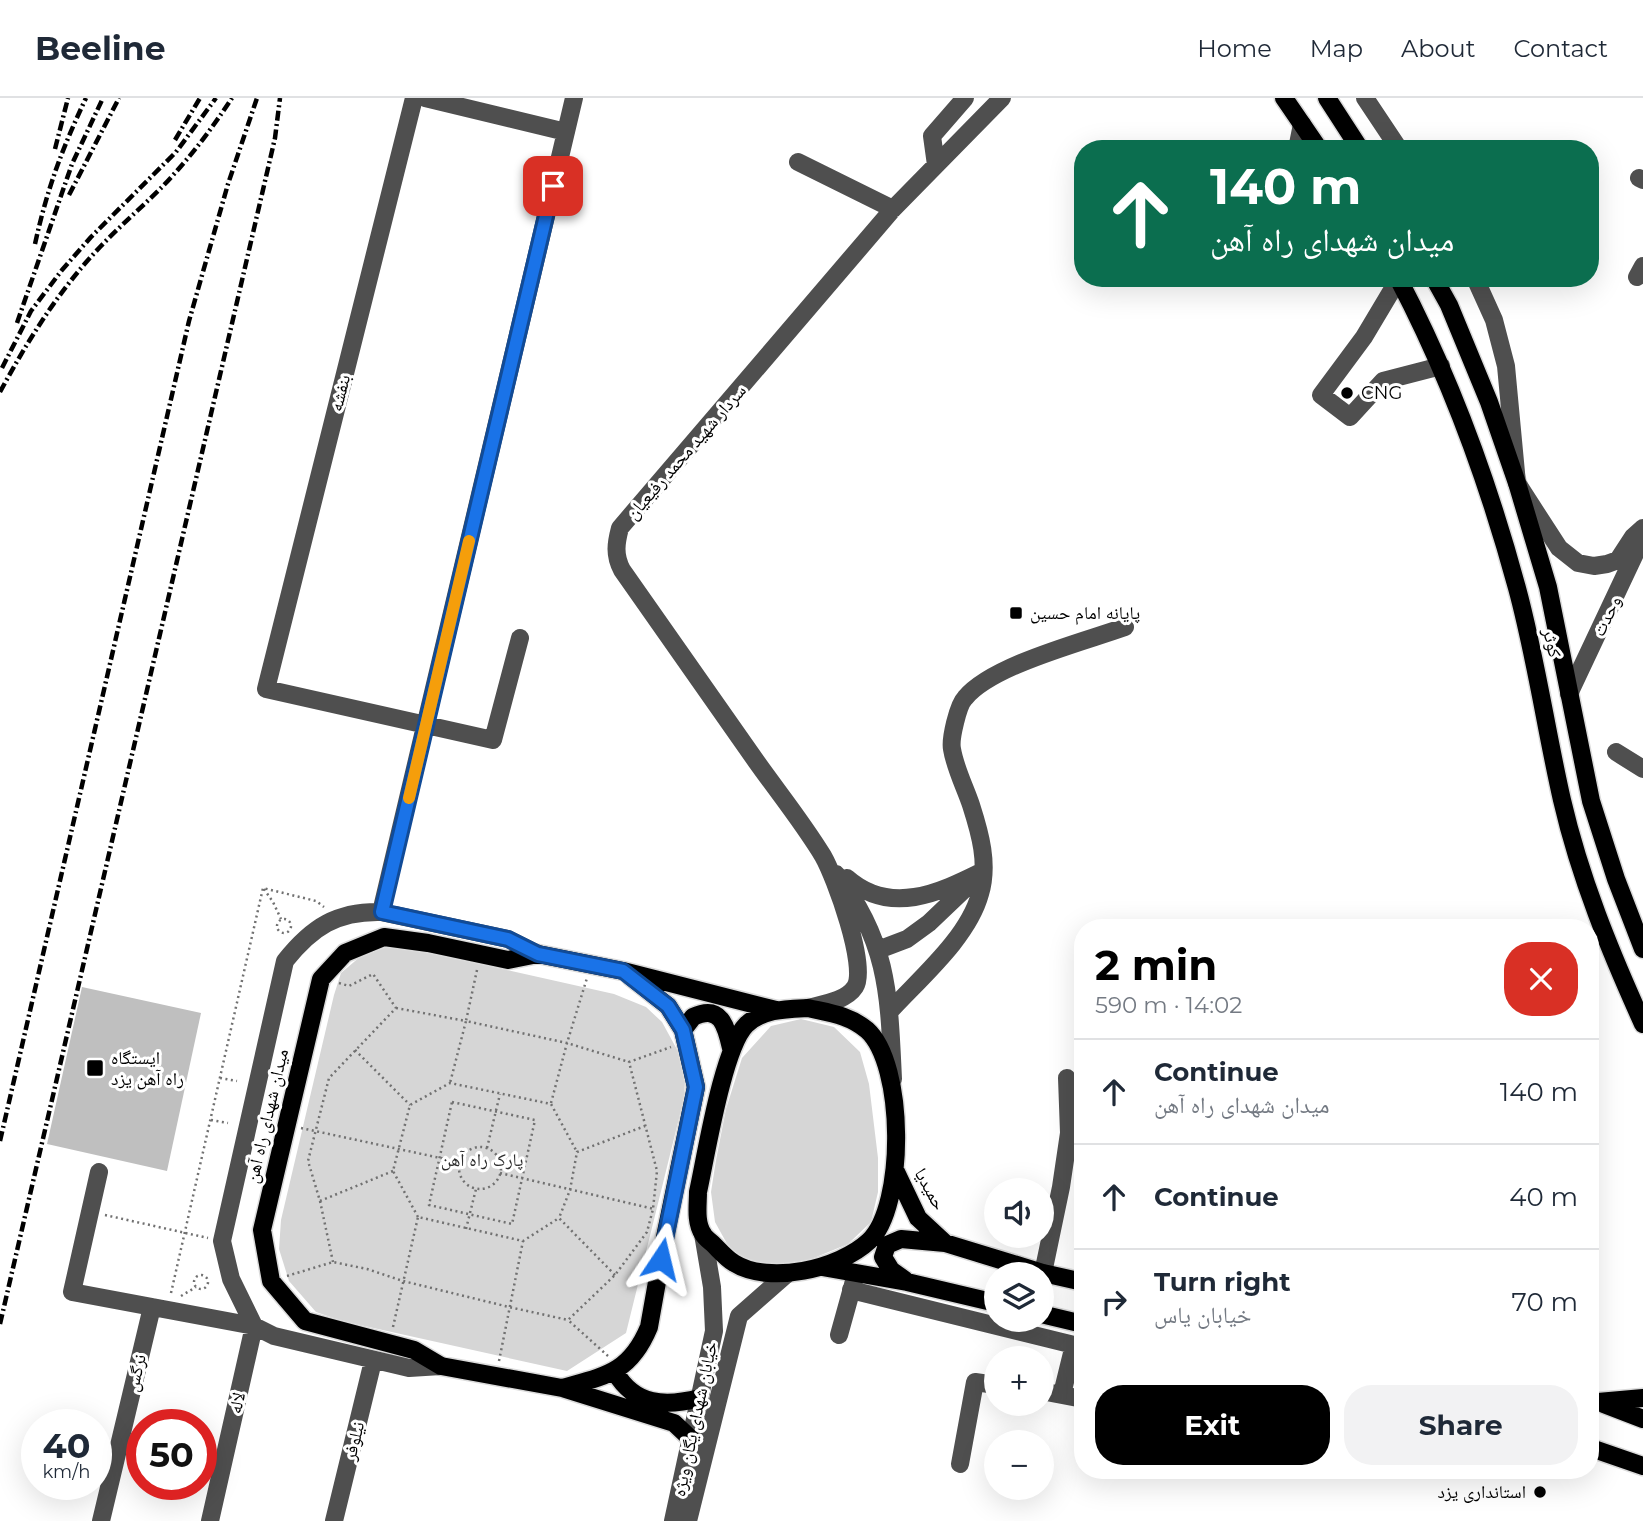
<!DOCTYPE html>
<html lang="en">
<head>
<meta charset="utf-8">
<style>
  body { margin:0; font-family:Montserrat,"Noto Naskh Arabic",sans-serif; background:#f2f2f3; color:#1f2937; height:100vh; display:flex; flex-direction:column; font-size:26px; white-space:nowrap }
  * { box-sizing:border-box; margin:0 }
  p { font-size:23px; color:#747a83 }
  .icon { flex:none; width:38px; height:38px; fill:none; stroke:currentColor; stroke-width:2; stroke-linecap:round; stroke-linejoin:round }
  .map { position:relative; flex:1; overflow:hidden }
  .details { position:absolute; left:1074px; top:821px; width:525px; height:560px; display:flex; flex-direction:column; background:#fff; border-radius:28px; box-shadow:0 7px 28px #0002 }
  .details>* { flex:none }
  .banner { position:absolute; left:1074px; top:42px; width:525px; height:147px; border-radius:28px; box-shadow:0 7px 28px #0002; background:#0b6e4f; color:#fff; overflow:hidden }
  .fabs { position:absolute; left:984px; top:1080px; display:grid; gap:14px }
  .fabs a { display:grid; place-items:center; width:70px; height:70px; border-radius:50%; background:#fff; box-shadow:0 7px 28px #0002; font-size:35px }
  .speed { position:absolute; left:21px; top:1311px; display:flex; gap:14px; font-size:35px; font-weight:700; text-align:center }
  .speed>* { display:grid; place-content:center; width:91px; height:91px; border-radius:50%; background:#fff; box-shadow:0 7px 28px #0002; line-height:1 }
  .speed small { font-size:18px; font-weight:400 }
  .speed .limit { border:10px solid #d22; background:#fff; color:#111 }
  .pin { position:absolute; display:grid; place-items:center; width:60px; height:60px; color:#fff; margin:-30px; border-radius:14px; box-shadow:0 4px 10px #0006 }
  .me { position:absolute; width:77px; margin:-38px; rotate:10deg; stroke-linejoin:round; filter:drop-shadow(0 0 5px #0008) }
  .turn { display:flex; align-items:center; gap:24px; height:147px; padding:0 21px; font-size:32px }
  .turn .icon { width:91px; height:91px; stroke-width:2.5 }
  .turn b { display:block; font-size:49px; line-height:60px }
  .round { display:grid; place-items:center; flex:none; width:74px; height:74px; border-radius:28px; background:#f2f2f3 }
  .summary { display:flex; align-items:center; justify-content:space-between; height:119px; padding:0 21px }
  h1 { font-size:42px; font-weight:700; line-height:52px; color:#000 }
  .button { display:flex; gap:14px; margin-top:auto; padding:14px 21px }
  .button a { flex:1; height:80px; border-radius:28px; background:#000; color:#fff; font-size:28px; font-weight:700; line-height:80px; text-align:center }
  .button a+a { background:#f2f2f3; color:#1f2937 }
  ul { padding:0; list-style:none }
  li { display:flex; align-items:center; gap:21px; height:105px; padding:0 21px; border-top:2px solid #e0e1e3 }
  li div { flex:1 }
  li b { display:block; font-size:26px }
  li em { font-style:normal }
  header { display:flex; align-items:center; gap:42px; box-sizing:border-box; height:98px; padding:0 35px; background:#fff; border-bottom:2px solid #e0e1e3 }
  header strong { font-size:33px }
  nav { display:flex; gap:38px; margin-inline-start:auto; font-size:24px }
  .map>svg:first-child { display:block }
  .green { fill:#d6d6d6 }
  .building { fill:#bfbfbf }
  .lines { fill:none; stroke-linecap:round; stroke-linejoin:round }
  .major-casing { stroke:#dbdbdb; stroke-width:21 }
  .path { stroke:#717171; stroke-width:2.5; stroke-dasharray:2 3.5; stroke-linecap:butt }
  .minor { stroke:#4f4f4f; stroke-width:18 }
  .major { stroke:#000; stroke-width:18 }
  .rail { stroke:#000; stroke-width:4.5; stroke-dasharray:10 3.5 2 3.5; stroke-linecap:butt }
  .route-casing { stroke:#114b97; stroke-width:18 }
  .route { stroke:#1a73e8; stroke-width:12 }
  .slow { stroke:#f59e0b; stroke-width:12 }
  .poi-dot { fill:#000; stroke:#fff; stroke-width:2.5 }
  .labels { text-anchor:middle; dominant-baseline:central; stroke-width:6; stroke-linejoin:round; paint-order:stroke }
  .street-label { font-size:18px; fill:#000; stroke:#fff }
  .poi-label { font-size:18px; fill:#000; stroke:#fff; text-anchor:start }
  .park-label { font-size:18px; fill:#2d2d2d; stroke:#fff }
</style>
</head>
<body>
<header>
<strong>Beeline</strong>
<nav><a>Home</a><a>Map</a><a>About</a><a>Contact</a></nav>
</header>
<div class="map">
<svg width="1643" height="1423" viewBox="0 0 1643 1423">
  <rect width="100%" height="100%" fill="#fff"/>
  <path class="green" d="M 389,848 L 417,852 L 614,896 L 646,909 L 662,924 L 686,968 L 684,1000 L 626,1235 L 567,1273 L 342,1223 L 316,1214 L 289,1183 L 279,1151 L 281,1122 L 334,897 L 341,875 L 361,858 Z
    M 801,921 L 834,929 L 860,954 L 869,986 L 878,1060 L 878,1094 L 871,1124 L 848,1146 L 809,1162 L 760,1168 L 731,1153 L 715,1124 L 711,1094 L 716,1062 L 726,1011 L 742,960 L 771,928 Z"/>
  <path class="building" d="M 82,889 L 201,915 L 167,1073 L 47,1046 Z"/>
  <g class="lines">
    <g class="major-casing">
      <path id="major" d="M 1284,0 L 1319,51
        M 1327,0 L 1360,51
        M 1398,180 C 1450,279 1488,383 1517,490 C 1536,560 1546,632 1562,702 C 1580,780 1610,853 1643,926
        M 1434,180 L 1449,207 L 1489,304 L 1517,385 L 1548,489 L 1591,703 L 1616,781 L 1643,851
        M 630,878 L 668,908 L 683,932
        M 808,910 C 830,915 849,917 867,932 C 905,966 906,1108 869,1143 C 839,1171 769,1187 734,1165 C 727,1161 720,1153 714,1147 C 711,1144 705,1140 703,1136 C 695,1124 698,1107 698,1094 C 706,1058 723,950 746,927 C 762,911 787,911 808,910 Z
        M 896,1074 L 918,1120 L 945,1145 L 1043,1175 L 1083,1184
        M 822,1169 L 907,1184 L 996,1205
        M 905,1182 L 891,1172 L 883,1159 L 887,1147 L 901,1141 L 945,1145
        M 1041,1216 L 1083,1226
        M 615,1274 C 635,1308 665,1309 700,1300
        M 562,1290 C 605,1278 630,1275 649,1229 L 665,1139 L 696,989 L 683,932 L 693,919 C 721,906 726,928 731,950
        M 1591,1303 L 1598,1304 L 1643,1300
        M 1604,1306 L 1643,1321
        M 691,1341 L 674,1325 L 562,1290 L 441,1268 L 414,1252 L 305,1223 L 271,1183 L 262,1132 L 321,881 L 345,855 L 384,839 L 428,845 L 508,862 L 538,856 L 623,873 L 776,912
        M 1591,1350 L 1643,1368"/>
    </g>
    <path class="path" d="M 264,791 L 273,804 L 281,821
      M277 828a7 7 0 1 1 14 0a7 7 0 1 1-14 0Z
      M 477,872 L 466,923 L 567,945 L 629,964
      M 339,885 L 349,888 L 373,876 L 396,910 L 329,980 L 308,1063 L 320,1103 L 393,1073
      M 396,910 L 466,923 L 450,985
      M 355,952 L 410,1007
      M 220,980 L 237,983
      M 452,1004 L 535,1022 L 512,1126 L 429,1107 Z
      M 551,1005 L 567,945 L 587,880
      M 211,1022 L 228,1025
      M 301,1030 L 459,1064
      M459 1070a21 21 0 1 1 42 0a21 21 0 1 1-42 0Z
      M 487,1050 L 500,996
      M 500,1075 L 654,1111
      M 320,1103 L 333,1164
      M 105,1117 L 208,1140
      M 418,1119 L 393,1073 L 410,1007 L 450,985 L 551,1006 L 577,1054
      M 466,1131 L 476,1091
      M194 1184a7 7 0 1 1 14 0a7 7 0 1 1-14 0Z
      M 615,1177 L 559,1120 L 570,1092 L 577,1054 L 645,1028
      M 287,1178 L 333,1164 L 367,1171 L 403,1183 L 509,1209 L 568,1222
      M 171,1195 L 263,790 L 316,803 L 324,809
      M 181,1198 L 196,1189
      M 393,1229 L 418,1119 L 523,1143 L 559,1120
      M 608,1258 L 568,1222 L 615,1177 L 647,1134 L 653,1111 L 657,1073 L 629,964 L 671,949
      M 499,1263 L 523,1143"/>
    <path class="minor" d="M 414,0 L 266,591 L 493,642 L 520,540
      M 425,0 L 566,34
      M 1365,0 L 1399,51
      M 1297,51 L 1302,26
      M 798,64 L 893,111
      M 936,67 L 932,38 L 965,0
      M 1639,80 L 1643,82
      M 1637,179 L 1643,168
      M 1475,180 L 1494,222 L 1506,268 L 1517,385 L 1559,450 L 1578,465 L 1594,468 L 1607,466 L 1618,462 L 1633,439 L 1643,430
      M 1398,182 L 1364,239 L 1321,297 L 1350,319 L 1383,283 L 1441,268
      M 1569,596 L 1643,439
      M 1616,654 L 1643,671
      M 836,776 C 889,844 889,899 893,981
      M 847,780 C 890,818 939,795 983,773
      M 381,814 L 574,0
      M 878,852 L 907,841 L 929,825 L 971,785
      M 808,910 C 823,906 846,903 855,889 C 868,869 835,779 823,758 C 803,725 778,694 756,663 C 711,599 666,535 622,472 C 614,457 616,445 620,430 L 893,111 L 1002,0
      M 890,913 C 920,880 968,840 980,796 C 989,766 980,735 971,707 C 965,689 955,670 952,651 C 950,641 958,607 965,600 C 992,567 1083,544 1125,529
      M 99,1074 L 72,1194 L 254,1228 L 210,1423
      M 1043,1175 L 1061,1089 L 1069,1035 L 1067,980
      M 851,1192 L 1074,1247 L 1062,1296
      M 839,1237 L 854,1183
      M 441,1268 L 409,1270 L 274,1238 L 254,1228 L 231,1181 L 222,1143 L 285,863 C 312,829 337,813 381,814 L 508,841 L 538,856
      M 1041,1293 L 1083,1301
      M 960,1366 L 975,1284 L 996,1287
      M 101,1423 L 152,1209
      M 334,1423 L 373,1263
      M 673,1423 L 714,1233 L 712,1189 L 703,1136
      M 688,1423 L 739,1218 L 788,1175"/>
    <use href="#major" class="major"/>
    <path class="rail" d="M 175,42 L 200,0
      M 55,51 L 68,0
      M 69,97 L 119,0
      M 35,146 C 47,91 62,51 86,0
      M 17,225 L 72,66 L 103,0
      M 2,270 L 31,213 L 62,172 L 91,139 L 176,54 L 216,0
      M 0,294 C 28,242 59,192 100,149 C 120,128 142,109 162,89 C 189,61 211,32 232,0
      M 0,1043 L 189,223 L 228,86 L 257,0
      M 0,1226 L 275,40 L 280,0"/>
  </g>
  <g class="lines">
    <g class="route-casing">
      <path id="route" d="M 553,88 L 382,814 L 508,841 L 538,856 L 623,873 L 668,908 L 683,932 L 696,989 L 661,1161"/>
    </g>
    <use href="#route" class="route"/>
    <path class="slow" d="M 409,700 L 469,443"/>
  </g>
  <g class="poi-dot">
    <circle cx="1347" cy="295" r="7"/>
    <rect x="1009" y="508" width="14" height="14" rx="3.5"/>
    <rect x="86" y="961" width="18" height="18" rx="3.5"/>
    <circle cx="1540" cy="1394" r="7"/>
  </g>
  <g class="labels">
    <g class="street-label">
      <text transform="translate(340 295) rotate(-76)">بنفشه</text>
      <text transform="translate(686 354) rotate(-49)">سردار شهید محمد رفیعیان</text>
      <text transform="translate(1607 518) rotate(-64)">وحدت</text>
      <text transform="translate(1552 545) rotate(77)">کوثر</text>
      <text transform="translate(267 1018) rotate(-77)">میدان شهدای راه آهن</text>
      <text transform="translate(930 1091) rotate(61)">حمیدیا</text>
      <text transform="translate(136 1275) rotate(-77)">نرگس</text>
      <text transform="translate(237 1305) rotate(-77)">لاله</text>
      <text transform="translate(695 1321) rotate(-78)">خیابان شهدای یگان ویژه</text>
      <text transform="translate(354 1343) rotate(-76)">نیلوفر</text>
    </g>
    <g class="poi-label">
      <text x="1361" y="295">CNG</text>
      <text x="1030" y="515">پایانه امام حسین</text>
      <text x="111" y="960">ایستگاه<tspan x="111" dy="21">راه آهن یزد</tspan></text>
      <text x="1526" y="1394" text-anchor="end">استانداری یزد</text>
    </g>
    <g class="park-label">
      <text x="482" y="1062">پارک راه آهن</text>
    </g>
  </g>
</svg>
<div class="fabs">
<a><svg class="icon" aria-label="sound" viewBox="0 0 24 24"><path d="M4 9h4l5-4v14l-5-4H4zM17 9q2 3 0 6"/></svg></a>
<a><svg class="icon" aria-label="layers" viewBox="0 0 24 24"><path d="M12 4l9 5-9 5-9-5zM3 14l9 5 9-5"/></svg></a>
<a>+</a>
<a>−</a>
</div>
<div class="speed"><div>40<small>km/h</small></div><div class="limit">50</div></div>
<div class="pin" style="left:553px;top:88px;background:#d93025"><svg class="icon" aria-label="arrive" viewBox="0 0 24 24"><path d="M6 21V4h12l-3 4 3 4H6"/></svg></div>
<svg class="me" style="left:661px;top:1161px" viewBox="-20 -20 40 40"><path d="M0-17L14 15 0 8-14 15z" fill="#1a73e8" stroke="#fff" stroke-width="4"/></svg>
<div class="banner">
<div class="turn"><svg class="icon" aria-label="ahead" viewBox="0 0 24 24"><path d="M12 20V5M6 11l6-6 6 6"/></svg><div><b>140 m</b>میدان شهدای راه آهن</div></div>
</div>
<section class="details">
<div class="summary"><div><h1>2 min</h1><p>590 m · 14:02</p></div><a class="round" style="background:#d93025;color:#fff"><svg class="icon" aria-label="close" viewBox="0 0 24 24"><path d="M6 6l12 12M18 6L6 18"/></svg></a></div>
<ul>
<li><svg class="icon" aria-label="ahead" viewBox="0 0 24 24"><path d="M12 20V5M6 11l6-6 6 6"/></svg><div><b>Continue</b><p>میدان شهدای راه آهن</p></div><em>140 m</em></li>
<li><svg class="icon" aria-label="ahead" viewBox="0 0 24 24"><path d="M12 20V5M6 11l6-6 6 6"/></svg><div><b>Continue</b></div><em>40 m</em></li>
<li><svg class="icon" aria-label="right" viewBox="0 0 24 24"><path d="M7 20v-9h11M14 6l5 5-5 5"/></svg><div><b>Turn right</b><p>خیابان یاس</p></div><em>70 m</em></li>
</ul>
<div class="button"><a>Exit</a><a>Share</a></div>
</section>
</div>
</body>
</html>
